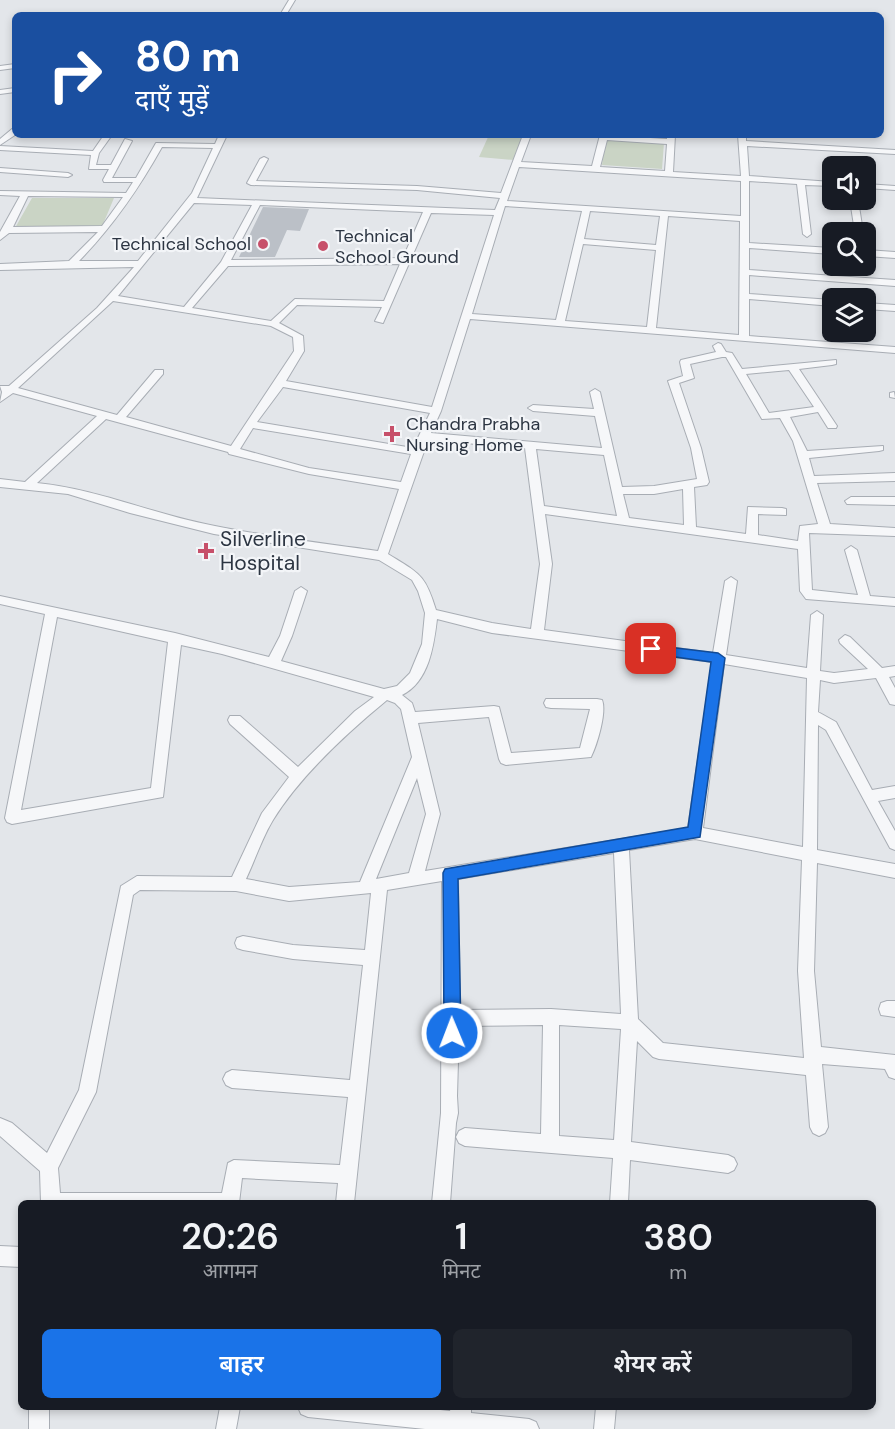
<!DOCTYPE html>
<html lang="hi">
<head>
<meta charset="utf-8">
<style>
  body { margin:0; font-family:"DM Sans","Noto Sans Devanagari",sans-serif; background:#20242c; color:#f1f3f6; height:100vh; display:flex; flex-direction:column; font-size:22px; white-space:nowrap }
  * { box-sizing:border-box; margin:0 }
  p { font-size:20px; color:#9ea1a6 }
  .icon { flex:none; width:33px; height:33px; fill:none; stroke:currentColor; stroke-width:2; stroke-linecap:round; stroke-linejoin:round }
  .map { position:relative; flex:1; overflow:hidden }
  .sheet { position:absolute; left:18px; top:1200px; width:858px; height:210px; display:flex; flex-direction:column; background:#171b24; border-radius:9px; box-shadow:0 3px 9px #0003 }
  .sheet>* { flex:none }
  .banner { position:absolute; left:12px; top:12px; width:872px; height:126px; border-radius:9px; box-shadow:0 3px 9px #0003; background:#1a4fa0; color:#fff; overflow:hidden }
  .tools { position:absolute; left:822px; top:156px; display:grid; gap:12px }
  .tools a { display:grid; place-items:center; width:54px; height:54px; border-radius:9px; background:#171b24; box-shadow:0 3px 9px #0003; font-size:30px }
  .pin { position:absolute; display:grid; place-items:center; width:51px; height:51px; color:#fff; margin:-26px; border-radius:12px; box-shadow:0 3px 9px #0006 }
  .me { position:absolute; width:66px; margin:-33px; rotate:359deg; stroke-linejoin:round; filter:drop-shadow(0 0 4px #0008) }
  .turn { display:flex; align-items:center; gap:21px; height:126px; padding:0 24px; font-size:27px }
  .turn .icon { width:78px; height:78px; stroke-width:2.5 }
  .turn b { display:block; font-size:42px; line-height:51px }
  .eta { display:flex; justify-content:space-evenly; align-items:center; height:102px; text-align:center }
  .eta b { font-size:36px; font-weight:600; line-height:42px }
  .primary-button { display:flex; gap:12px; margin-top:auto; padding:12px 24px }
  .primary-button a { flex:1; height:69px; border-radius:9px; background:#1a73e8; color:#fff; font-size:24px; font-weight:600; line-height:69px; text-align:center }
  .primary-button a+a { background:#20242c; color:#f1f3f6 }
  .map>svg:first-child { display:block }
  .green { fill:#cad4c5 }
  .building { fill:#bbc0c7 }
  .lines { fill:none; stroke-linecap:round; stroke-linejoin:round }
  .minor-casing { stroke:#a8adb4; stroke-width:2 }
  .minor { fill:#f6f7f9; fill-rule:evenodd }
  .route { fill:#1a73e8; stroke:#114b97; stroke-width:1.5 }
  .poi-dot { fill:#c7506a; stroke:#f3f5f8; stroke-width:2 }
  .labels { text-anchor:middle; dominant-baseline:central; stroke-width:4.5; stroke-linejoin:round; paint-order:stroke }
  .far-poi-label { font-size:18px; fill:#2c3542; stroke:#f3f5f8; text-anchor:start }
  .poi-label { font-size:21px; fill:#2c3542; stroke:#f3f5f8; text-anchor:start }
</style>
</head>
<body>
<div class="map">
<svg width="895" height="1429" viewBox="0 0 895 1429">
  <rect width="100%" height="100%" fill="#e3e6ea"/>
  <path class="green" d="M 489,135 L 523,135 L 514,160 L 479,157 Z
    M 605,140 L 664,143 L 662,169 L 602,165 Z
    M 32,198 L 114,198 L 101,229 L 15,228 Z"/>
  <path class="building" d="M 263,207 L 309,209 L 300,231 L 287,230 L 275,257 L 239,257 Z"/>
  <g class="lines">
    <g class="minor-casing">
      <path id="minor" d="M 289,0 L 295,0 L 286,15 L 280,15 Z
        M 15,64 L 15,68 L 0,70 L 0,66 Z
        M 15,88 L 15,92 L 0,94 L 0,90 Z
        M 12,129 L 15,129 L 15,135 L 0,145 L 0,139 Z
        M 104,135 L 112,135 L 99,153 L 96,165 L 111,165 L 125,139 L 132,141 L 112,178 L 136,178 L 156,143 L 215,144 L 219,135 L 227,135 L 197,198 L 495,210 L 500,198 L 417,190 L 251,185 L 247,183 L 260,159 L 264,157 L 268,159 L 256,181 L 417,186 L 501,193 L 523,135 L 531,135 L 521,162 L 592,166 L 600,135 L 667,139 L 667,135 L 675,135 L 673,172 L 741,176 L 738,135 L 746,135 L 746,141 L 895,150 L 895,154 L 747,146 L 749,176 L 832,182 L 832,186 L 805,185 L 811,234 L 807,237 L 803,234 L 797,184 L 749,181 L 749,243 L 832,248 L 832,254 L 749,248 L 749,270 L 895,280 L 895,286 L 749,275 L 749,294 L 832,300 L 832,306 L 749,299 L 749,336 L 895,347 L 895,353 L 470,319 L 441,411 L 431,433 L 602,448 L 595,416 L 533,411 L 528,408 L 533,405 L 594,409 L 590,392 L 595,389 L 600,392 L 622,487 L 654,486 L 697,479 L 691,448 L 668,381 L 683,376 L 680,362 L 681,360 L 716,352 L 713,346 L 718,343 L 721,344 L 726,352 L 732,353 L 742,369 L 836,360 L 836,364 L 832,365 L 799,369 L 837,426 L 836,428 L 828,428 L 818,412 L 790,417 L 807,451 L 883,446 L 883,450 L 879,451 L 809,458 L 814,476 L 895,473 L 895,481 L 817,483 L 830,524 L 895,528 L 895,536 L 809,533 L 812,590 L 858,595 L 845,550 L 851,546 L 857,550 L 870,596 L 895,598 L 895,606 L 806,599 L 800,591 L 798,549 L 545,514 L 552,564 L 544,630 L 713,653 L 725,581 L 731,577 L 737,581 L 726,655 L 807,668 L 811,615 L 817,611 L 823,615 L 820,671 L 834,673 L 868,669 L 840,643 L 839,640 L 845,635 L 850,637 L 882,668 L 895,666 L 895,676 L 889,677 L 895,688 L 895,705 L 890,704 L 876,678 L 834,683 L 820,680 L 818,712 L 836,722 L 872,790 L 895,786 L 895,798 L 878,801 L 895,831 L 895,850 L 890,848 L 826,730 L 818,725 L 817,850 L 895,864 L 895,878 L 817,863 L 814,971 L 821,1047 L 895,1055 L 895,1079 L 889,1077 L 885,1069 L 822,1064 L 828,1127 L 825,1133 L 819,1136 L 813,1133 L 810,1127 L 806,1075 L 659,1059 L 653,1057 L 637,1041 L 631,1142 L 728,1155 L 734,1158 L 737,1164 L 734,1170 L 728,1173 L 630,1160 L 628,1203 L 610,1203 L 613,1158 L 465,1146 L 459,1143 L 456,1137 L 459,1131 L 465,1128 L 541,1134 L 543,1025 L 459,1026 L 457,1096 L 458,1113 L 456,1123 L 450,1203 L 432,1203 L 441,1113 L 442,881 L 387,890 L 354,1203 L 336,1203 L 338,1183 L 242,1178 L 239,1203 L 41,1203 L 40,1171 L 0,1136 L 0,1118 L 12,1123 L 47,1153 L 79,1090 L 121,886 L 137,876 L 232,877 L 262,813 L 289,777 L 230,724 L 228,720 L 230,716 L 240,716 L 298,767 L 355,711 L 374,697 L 222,654 L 181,645 L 163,797 L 12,824 L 7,822 L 5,818 L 45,614 L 0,604 L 0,596 L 175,633 L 269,657 L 280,636 L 295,591 L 301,587 L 307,591 L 292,636 L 281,661 L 384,689 L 397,686 L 410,673 L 422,644 L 425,613 L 418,591 L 412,580 L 379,560 L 214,534 L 130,513 L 68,494 L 0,487 L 0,479 L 25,482 L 97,416 L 13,393 L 0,402 L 2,392 L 0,386 L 9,386 L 97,308 L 134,267 L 0,270 L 0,264 L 69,261 L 98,232 L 9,233 L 0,240 L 0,232 L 20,196 L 0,195 L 0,191 L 126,193 L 133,182 L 104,182 L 103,180 L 109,169 L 89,169 L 91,155 L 0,150 L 0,146 L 93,151 ZM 607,140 L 667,144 L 665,171 L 600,167 ZM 162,147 L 213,148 L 192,193 L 138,261 L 79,261 C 113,226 138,190 162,147 ZM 519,167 L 741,181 L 741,216 L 507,201 ZM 28,196 L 123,197 L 102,226 L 13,227 ZM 194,203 L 252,205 L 221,262 L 184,307 L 118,296 ZM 260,205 L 423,212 L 403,258 L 231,260 ZM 505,206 L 582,211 L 556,320 L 472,314 ZM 590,211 L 660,216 L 656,245 L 584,239 ZM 431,213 L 494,215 L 432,407 L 286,381 L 304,351 L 303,336 L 279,323 L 297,305 L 382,307 L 375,321 L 383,323 ZM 668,216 L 740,221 L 739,335 L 656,328 ZM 583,244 L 656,250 L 647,327 L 565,321 ZM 400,264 L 384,301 L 295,299 L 271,321 L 192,308 L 228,266 ZM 113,301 L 271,326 L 293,337 L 294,351 L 231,446 L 126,417 L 163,374 L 163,370 L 155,370 L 117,415 L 18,388 ZM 722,357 L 726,357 L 762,419 L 780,418 L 793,441 L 818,524 L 800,526 L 798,541 L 758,535 L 758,514 L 786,515 L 786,509 L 782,508 L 748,507 L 746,534 L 696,527 L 694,487 L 707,485 L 709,482 L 701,448 L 679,383 L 694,378 L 690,364 ZM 789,370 L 814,407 L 769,413 L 746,374 ZM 283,387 L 430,413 L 413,448 L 257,422 ZM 106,419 L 228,452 L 229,454 L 309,474 L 399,489 L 378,551 C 323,543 268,537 215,526 C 155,515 98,489 37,483 ZM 253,428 L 411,454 L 401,482 L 309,468 L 240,449 ZM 428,440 L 525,448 L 540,564 L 531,629 L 492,623 L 436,610 C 425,574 420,574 388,554 ZM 536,449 L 604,455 L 617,516 L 544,506 ZM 683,489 L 684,525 L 629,518 L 623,494 L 654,494 ZM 57,617 L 168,642 L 151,788 L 21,810 ZM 437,619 L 492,633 L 712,662 L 688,828 L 425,871 L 440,814 L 418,723 L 489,717 L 499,759 L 501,763 L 506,765 L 591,757 C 597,745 607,712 602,700 L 597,699 L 546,699 L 544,703 L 546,707 L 551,708 L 590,709 L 580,748 L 511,753 L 499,707 L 494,706 L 415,712 L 412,703 L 402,695 C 429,682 434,645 437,619 ZM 724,664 L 807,678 L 803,847 L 703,828 ZM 387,700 L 395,703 L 401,709 L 412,757 L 360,882 L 289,887 L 246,879 C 255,860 262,838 273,820 C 300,776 347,733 387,700 ZM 417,778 L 426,814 L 409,873 L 376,879 ZM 695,839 L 802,860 L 798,971 L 804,1058 L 663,1043 L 638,1019 L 629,850 ZM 614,853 L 621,1014 L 551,1009 L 460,1010 L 458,879 ZM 140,890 L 236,891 L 289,901 L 371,893 L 365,950 L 293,945 L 243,936 L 237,938 L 235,943 L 237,948 L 243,950 L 293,959 L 363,965 L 350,1080 L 232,1070 L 226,1073 L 223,1079 L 226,1085 L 232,1088 L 348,1097 L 340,1165 L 234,1160 L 228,1163 L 222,1193 L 60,1193 L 58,1168 L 96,1092 L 133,895 ZM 559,1025 L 621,1029 L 614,1140 L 559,1136 Z
        M 0,168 L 68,173 L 72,175 L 68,177 L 0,172 Z
        M 866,184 L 895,186 L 895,190 L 866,188 Z
        M 850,200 L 858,200 L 863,232 L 855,232 Z
        M 866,250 L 895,252 L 895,258 L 866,256 Z
        M 866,303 L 895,305 L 895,311 L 866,309 Z
        M 894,392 L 895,398 L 890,397 L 890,393 Z
        M 851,497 L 895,497 L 895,505 L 847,504 L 845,501 Z
        M 887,1001 L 895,1001 L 895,1017 L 881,1015 L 879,1009 L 881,1003 Z
        M 0,1246 L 21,1247 L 21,1267 L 0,1266 Z
        M 29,1407 L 49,1407 L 49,1429 L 29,1429 Z
        M 220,1407 L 240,1407 L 236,1429 L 216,1429 Z
        M 298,1407 L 412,1407 L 450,1411 L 451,1407 L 471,1407 L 471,1413 L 529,1419 L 536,1422 L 539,1429 L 425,1429 L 308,1417 L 301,1414 Z
        M 596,1407 L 616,1407 L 614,1429 L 594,1429 Z"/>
    </g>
    <use href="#minor" class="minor"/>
  </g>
  <path class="route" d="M 651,645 L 718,653 L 725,658 L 700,837 L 458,879 L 461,1033 L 458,1038 L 452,1041 L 446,1038 L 444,1033 L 443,873 L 445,869 L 688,827 L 711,662 L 646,653 L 644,649 Z"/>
  <g class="poi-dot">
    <circle cx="263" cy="244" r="6"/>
    <circle cx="323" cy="246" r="6"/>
    <path d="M389 425h6v6h6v6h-6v6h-6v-6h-6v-6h6z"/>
    <path d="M203 542h6v6h6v6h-6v6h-6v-6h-6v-6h6z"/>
  </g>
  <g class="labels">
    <g class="far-poi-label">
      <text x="335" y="236">Technical<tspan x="335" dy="21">School Ground</tspan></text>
      <text x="251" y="244" text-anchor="end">Technical School</text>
      <text x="406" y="424">Chandra Prabha<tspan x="406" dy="21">Nursing Home</tspan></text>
    </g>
    <g class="poi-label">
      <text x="220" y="539">Silverline<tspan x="220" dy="24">Hospital</tspan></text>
    </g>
  </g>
</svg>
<div class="tools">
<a><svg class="icon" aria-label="sound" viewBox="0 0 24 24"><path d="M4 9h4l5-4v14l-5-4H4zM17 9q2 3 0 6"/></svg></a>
<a><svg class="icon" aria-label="search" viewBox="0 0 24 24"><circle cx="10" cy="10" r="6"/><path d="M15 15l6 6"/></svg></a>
<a><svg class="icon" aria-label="layers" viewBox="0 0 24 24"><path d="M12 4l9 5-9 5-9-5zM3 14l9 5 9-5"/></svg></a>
</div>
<div class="pin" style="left:651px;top:649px;background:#d93025"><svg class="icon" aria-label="arrive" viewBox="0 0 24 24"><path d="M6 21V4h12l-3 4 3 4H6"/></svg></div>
<svg class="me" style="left:452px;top:1033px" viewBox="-20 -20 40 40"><circle r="17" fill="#1a73e8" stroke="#fff" stroke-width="3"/><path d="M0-11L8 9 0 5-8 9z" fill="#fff"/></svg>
<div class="banner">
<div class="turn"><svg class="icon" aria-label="right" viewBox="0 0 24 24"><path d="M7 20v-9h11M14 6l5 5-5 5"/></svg><div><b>80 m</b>दाएँ मुड़ें</div></div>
</div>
<section class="sheet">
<div class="eta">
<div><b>20:26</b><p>आगमन</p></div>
<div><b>1</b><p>मिनट</p></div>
<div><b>380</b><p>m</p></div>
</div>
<div class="primary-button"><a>बाहर</a><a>शेयर करें</a></div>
</section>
</div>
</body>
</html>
